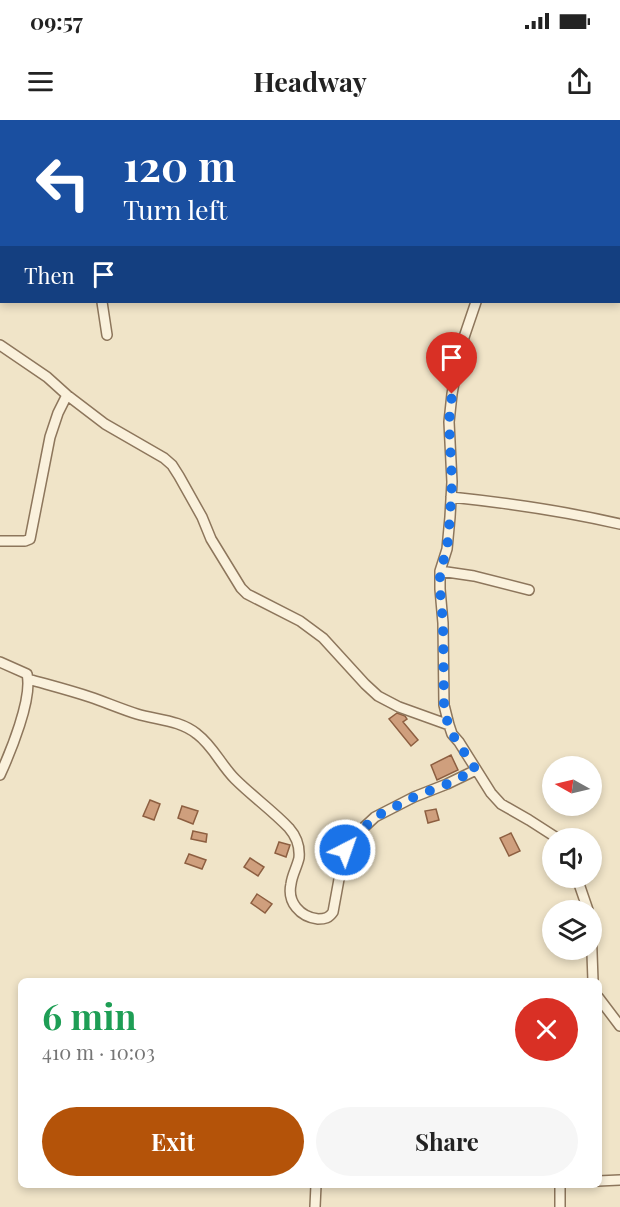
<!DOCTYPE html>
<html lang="en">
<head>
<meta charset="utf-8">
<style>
  body { margin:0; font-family:"Playfair Display",serif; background:#f6f6f6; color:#222; height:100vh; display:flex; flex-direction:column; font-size:22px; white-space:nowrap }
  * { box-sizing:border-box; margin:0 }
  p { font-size:20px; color:#767676 }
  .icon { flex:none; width:33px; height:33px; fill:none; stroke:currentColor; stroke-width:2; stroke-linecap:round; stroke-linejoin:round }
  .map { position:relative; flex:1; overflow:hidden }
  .sheet { position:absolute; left:18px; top:858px; width:584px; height:210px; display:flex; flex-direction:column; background:#fff; border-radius:9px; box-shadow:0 3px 9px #0003 }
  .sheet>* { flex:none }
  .guide { position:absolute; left:0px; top:0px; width:621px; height:183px; box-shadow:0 3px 9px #0003; background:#1a4fa0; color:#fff; overflow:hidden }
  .needle { width:39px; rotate:278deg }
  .fabs { position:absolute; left:542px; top:636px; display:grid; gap:12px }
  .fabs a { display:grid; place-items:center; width:60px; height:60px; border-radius:50%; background:#fff; box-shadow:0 3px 9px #0003; font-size:30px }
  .pin { position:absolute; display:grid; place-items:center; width:51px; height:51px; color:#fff; margin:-62px -26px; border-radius:50% 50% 50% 0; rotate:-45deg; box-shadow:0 0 6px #0007 }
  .pin .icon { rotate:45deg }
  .me { position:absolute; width:66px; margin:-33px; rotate:41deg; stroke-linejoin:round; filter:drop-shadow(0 0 4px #0008) }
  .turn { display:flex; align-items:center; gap:21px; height:126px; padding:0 24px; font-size:27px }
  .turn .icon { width:78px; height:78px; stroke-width:2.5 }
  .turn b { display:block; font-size:42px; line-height:51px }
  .then { display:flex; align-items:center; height:57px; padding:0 24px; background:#0003; gap:12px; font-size:22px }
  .round { display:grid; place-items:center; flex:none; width:63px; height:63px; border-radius:32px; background:#f6f6f6 }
  .headline { display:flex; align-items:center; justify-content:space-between; height:102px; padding:0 24px }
  h1 { font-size:36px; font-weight:700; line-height:45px; color:#1e9e55 }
  .cta { display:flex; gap:12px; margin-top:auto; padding:12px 24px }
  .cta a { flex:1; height:69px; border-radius:36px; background:#b45309; color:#fff; font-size:24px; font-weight:700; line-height:69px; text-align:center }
  .cta a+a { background:#f6f6f6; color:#222 }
  .status { display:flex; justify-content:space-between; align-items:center; height:42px; padding:0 30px; background:#fff; direction:ltr }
  .status svg { height:16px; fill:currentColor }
  header { display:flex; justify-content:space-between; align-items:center; height:78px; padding:0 24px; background:#fff; font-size:27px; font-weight:700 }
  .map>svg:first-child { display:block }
  .building { fill:#cf9f7d; stroke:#8d5f41; stroke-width:1.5 }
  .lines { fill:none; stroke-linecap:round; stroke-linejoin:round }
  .minor-casing { stroke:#8d765c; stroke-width:12 }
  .minor { stroke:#faf1dc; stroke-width:9 }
  .route { stroke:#1a73e8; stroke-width:10; stroke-dasharray:0 18 }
</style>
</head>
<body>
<div class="status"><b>09:57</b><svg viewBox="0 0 49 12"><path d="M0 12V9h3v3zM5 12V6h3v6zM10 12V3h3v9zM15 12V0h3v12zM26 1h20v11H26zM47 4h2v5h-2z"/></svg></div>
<header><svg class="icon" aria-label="menu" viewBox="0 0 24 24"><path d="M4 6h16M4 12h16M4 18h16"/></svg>Headway<svg class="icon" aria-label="share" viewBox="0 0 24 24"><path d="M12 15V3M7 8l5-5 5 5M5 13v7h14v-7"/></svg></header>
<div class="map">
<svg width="620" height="1087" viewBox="0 0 620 1087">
  <rect width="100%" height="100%" fill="#f0e4c8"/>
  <path class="building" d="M 397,593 L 405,596 L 407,599 L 403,602 L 418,620 L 411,626 L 389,599 Z
    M 451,635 L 458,650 L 437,660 L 431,645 Z
    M 150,680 L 160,684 L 154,700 L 143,696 Z
    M 182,686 L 198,691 L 193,704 L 178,698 Z
    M 436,689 L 439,700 L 428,703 L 425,691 Z
    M 193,711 L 207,714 L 206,722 L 191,719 Z
    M 511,713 L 520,731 L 509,736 L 500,718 Z
    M 279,722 L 290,725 L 286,737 L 275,733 Z
    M 189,734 L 206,740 L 202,749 L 185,743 Z
    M 250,738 L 264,747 L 258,756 L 244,747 Z
    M 257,774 L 272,784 L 265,793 L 251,783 Z"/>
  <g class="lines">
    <g class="minor-casing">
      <path id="minor" d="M 552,2 L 552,0
        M 0,172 L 2,171
        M 102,182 L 107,215
        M 476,182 L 460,229 L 452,274 L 449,302 L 452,362 L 450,397 L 447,429 L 440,451 L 440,469 L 443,503 L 444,585 L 449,605 L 452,614 L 459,622 L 491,673 L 501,684 L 529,700 L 557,718
        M 0,225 L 47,257 L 67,275 L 105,304 L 164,338 L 172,345 L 179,356 L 202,397 L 211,419 L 241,468 L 247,474 L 300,501 L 323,518 L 365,564 L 378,576 L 399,587 L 449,605
        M 451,377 C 508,383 564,391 620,404
        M 0,421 L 25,421 L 30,419 L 50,317 L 58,293 L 67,275
        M 440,451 L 474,456 L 529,470
        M 0,542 L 27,554 C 33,578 10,633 0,655
        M 28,559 C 49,565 69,570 90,577 C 105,582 121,589 137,594 C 157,600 180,600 197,614 C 213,626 221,645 235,659 C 252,676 273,691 289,708 C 296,716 300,727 299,738 C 297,747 292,755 291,764 C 287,782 300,797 318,799 C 325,799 329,798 333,792 L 346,721 L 351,715 L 361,710 L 375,697 L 414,677 L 447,664 L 476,650
        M 577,758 L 588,790
        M 591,805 L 593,861
        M 598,877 L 620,906
        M 598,1061 L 620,1060
        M 560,1065 L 560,1087
        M 315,1087 L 316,1065"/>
    </g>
    <use href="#minor" class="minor"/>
  </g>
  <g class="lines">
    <path class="route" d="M 345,730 L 346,722 L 351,715 L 362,710 L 375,697 L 414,677 L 447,664 L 476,650 L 452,614 L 448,605 L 444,585 L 443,503 L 440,469 L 440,452 L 447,429 L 450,397 L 452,362 L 449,302 L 452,274"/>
  </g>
</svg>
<div class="fabs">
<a><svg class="needle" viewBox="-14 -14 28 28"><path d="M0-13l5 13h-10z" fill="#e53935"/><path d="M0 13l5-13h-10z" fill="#767676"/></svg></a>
<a><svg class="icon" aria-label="sound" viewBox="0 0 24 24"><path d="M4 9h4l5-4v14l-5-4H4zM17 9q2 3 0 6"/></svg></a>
<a><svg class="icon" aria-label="layers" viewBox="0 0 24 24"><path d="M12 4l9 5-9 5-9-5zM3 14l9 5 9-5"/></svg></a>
</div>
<div class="pin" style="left:452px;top:274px;background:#d93025"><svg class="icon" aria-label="arrive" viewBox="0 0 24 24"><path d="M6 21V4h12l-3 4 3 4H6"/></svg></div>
<svg class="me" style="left:345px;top:730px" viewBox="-20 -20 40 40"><circle r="17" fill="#1a73e8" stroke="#fff" stroke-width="3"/><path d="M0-11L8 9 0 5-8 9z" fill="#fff"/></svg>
<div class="guide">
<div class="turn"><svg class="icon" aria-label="left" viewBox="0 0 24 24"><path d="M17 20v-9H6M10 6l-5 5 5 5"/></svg><div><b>120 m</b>Turn left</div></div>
<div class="then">Then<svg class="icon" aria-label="arrive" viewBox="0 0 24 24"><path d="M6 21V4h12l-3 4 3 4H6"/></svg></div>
</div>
<section class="sheet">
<div class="headline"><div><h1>6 min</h1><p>410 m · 10:03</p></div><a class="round" style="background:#d93025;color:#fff"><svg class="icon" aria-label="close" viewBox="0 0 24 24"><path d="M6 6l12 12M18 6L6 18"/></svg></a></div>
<div class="cta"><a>Exit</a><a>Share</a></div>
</section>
</div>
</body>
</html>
